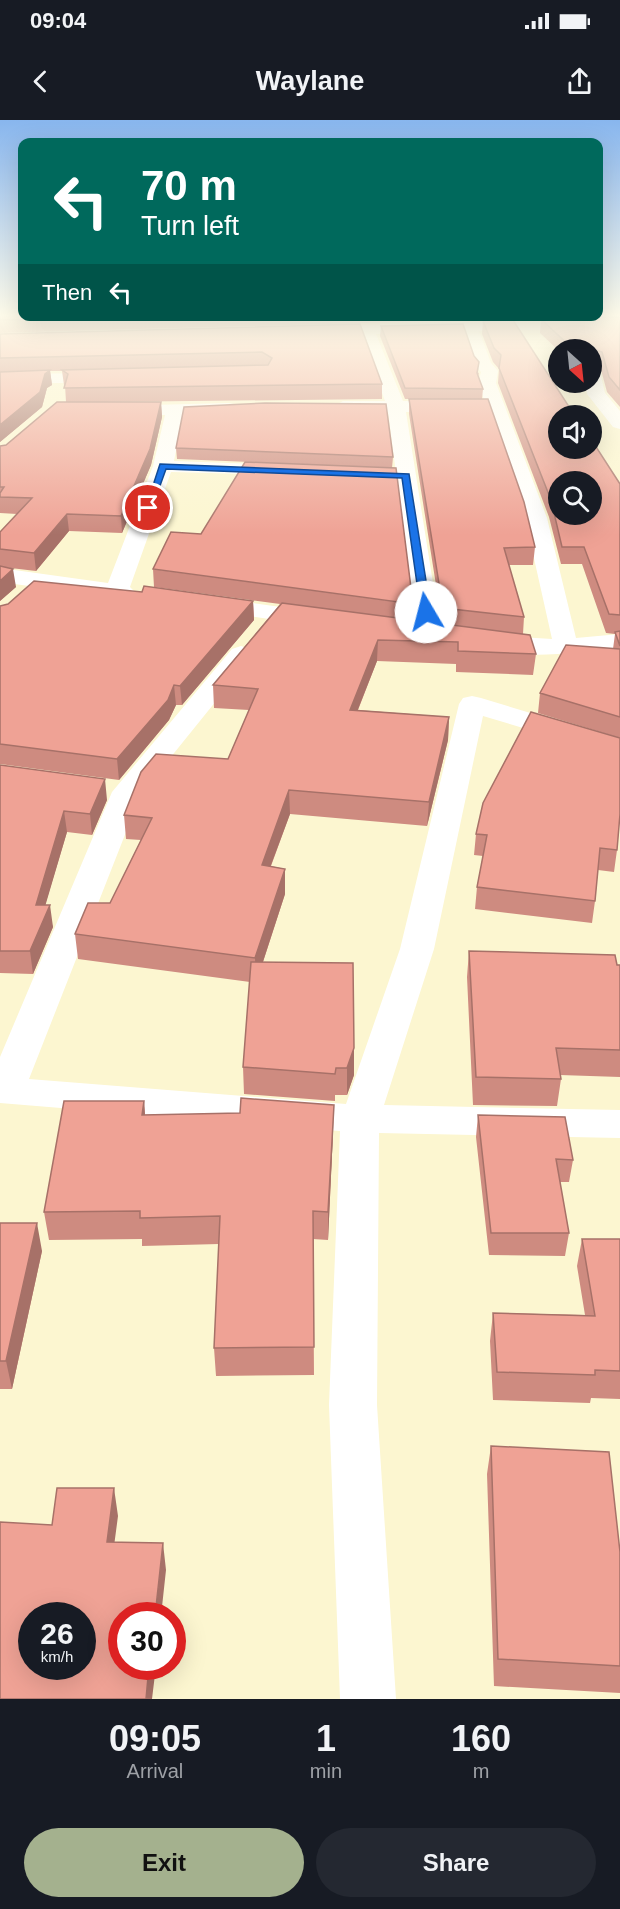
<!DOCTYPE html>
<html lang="en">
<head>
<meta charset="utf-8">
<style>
  body { margin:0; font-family:Helvetica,sans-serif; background:#242831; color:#f1f3f6; height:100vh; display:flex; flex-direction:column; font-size:22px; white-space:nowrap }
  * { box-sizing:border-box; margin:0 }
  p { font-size:20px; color:#9ea1a6 }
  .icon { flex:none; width:33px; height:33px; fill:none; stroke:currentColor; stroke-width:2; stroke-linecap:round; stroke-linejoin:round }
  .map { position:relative; height:1579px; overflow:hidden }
  .drawer { display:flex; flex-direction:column; background:#171b24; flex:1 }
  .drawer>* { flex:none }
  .hud { position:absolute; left:18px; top:18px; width:585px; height:183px; border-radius:12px; box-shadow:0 6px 24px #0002; background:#00695c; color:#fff; overflow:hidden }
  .needle { width:39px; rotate:153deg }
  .fabs { position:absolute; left:548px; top:219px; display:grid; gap:12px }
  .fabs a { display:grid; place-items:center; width:54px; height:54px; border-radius:50%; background:#171b24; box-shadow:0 6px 24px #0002; font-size:30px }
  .speed { position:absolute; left:18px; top:1482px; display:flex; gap:12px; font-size:30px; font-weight:700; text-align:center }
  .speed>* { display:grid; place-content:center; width:78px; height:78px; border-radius:50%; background:#171b24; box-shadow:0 6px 24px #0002; line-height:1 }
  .speed small { font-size:15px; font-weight:400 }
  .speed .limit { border:9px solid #d22; background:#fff; color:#111 }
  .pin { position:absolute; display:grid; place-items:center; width:51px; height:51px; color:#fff; margin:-26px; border:3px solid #fff; border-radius:50%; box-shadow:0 2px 6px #0007 }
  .me { position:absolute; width:66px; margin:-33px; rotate:352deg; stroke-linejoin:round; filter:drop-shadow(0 0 4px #0008) }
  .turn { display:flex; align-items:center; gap:21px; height:126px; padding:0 24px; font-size:27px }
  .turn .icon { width:78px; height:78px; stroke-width:2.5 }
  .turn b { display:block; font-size:42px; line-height:51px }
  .then { display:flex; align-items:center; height:57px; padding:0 24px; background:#0003; gap:12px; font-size:22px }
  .eta { display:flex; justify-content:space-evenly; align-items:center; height:102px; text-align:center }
  .eta b { font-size:36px; font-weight:800; line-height:42px }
  .cta { display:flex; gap:12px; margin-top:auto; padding:12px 24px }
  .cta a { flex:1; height:69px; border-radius:36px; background:#a4b18e; color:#111; font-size:24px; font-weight:800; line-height:69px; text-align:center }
  .cta a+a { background:#242831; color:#f1f3f6 }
  .status { display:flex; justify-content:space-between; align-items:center; height:42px; padding:0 30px; background:#171b24; direction:ltr }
  .status svg { height:16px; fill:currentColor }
  header { display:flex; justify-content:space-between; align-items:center; height:78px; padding:0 24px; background:#171b24; font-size:27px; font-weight:800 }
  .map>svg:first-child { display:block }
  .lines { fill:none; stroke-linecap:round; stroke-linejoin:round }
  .minor { fill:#fff; fill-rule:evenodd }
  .wall { fill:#ce8b80 }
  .shaded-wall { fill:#a77168 }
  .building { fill:#efa295; stroke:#a77168; stroke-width:1.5; fill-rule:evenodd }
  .route { fill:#1a73e8; stroke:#114b97; stroke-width:1.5 }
</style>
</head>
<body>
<div class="status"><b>09:04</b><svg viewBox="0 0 49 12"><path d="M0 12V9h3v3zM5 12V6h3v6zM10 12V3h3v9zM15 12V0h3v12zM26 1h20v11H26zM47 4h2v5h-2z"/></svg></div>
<header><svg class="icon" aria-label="back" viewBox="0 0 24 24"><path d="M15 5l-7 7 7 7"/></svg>Waylane<svg class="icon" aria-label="share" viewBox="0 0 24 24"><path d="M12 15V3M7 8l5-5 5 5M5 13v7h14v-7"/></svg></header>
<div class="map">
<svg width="620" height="1579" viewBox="0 0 620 1579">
  <rect width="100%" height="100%" fill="#fcf6d0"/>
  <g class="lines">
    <path class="minor" d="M 620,198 L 620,208 L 479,211 L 491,243 L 498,251 L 496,263 L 547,398 L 576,518 L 620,514 L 620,528 C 574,533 525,540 480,528 L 476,523 L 480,518 L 489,515 L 552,519 L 525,398 L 489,292 L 406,292 L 441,514 L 438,519 L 429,521 L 420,519 L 417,514 L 388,292 L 343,291 L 334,286 L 343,281 L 385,281 L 361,215 L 317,216 L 309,211 L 317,206 ZM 464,212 L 475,245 L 481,252 L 478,263 L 485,282 L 403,281 L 376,214 Z
      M 591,243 L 599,248 L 605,273 L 620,291 L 620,309 L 613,307 L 587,274 L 585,262 L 591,262 Z
      M 109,253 L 115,254 L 118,258 L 115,262 L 0,264 L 0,254 Z
      M 228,283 L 234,284 L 237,288 L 234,292 L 183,294 L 174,341 L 284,345 L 291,347 L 294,351 L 291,355 L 171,352 L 130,467 L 135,472 L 131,477 L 123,479 L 0,462 L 0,448 L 108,463 L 153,346 L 165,295 L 118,295 L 112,294 L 109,290 L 112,286 Z
      M 210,477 L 316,492 L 325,494 L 328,499 L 325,504 L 316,506 L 202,489 L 198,484 L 202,479 Z
      M 241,526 L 250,529 L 254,534 L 141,674 L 29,959 L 346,984 L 400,829 L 459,584 L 463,578 L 472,576 L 481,578 L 620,620 L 620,637 L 483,596 L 434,829 L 384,985 L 620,990 L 620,1018 L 379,1013 L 377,1285 L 396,1579 L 340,1579 L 329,1285 L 340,1011 L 0,983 L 0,937 L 112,672 L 232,529 Z"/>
  </g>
  <path class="wall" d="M 0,194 L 22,196 L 503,196 L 503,199 L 0,213 Z
    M 598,194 L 620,194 L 620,196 L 525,198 L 523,196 L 598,196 Z
    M 620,197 L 620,287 L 607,272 L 600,246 L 591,242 L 591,230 L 558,230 L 540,213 L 541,199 Z
    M 483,201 L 620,364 L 620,618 L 538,593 L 540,573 L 613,529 L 615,514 L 606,513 L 582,444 L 561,444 L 549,397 L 498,263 L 499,249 L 493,242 L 482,214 Z
    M 360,204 L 382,264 L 382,279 L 104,282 L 161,282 L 162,297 L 151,345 L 122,413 L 69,411 L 36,451 L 2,447 L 16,467 L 0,481 L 0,412 L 17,394 L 0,393 L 0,326 L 6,325 L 66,282 L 65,265 L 64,265 L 62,251 L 50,251 L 52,265 L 47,268 L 42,287 L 0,322 L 0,214 Z
    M 381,206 L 479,253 L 478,256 L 483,269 L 482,279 L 535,427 L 533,445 L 509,445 L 524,497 L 523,514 L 536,534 L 533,555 L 456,552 L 456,544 L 377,541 L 358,590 L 449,597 L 448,620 L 427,706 L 290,694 L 271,746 L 285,749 L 285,774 L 263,842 L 354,928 L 354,955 L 347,975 L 335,975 L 335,981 L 244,974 L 243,947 L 250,862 L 78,839 L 75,814 L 110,783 L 141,720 L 126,719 L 124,695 L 228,639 L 249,590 L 214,588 L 213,565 L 280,484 L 154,467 L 153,449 L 413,484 L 413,500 L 442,503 L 409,294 L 409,279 L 456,279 L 405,279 L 380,216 Z
    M 176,328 L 393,337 L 392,348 L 177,339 Z
    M 142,472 L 253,481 L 254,500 L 182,585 L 176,585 L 169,600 L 119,660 L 0,644 L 0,486 Z
    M 0,645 L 107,680 L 92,715 L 67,712 L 45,785 L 53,807 L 33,854 L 0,853 Z
    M 476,714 L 617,730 L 614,752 L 598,750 L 595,781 L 592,803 L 475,789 L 477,767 L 483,736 L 474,735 Z
    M 469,831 L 620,845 L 620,957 L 560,955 L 561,959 L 557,986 L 473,985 L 467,857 Z
    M 144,981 L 145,995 L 333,1013 L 328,1120 L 313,1119 L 314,1255 L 216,1256 L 214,1228 L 219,1124 L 142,1126 L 142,1119 L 49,1120 L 44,1092 Z
    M 478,995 L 573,1040 L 569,1062 L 560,1062 L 569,1113 L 565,1136 L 489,1135 L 476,1017 Z
    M 0,1103 L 42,1131 L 12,1269 L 0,1269 Z
    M 582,1119 L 620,1119 L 620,1279 L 591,1278 L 590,1283 L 493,1280 L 490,1221 L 493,1193 L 585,1195 L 577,1146 Z
    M 491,1326 L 620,1432 L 620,1573 L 494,1566 L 487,1354 Z"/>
  <path class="shaded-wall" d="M 50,250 L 52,265 L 47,268 L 42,287 L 0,322 L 0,305 L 45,254 Z
    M 161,282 L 162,297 L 151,345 L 122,413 L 121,396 Z
    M 67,394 L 69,411 L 36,451 L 34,433 Z
    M 13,449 L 16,467 L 0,481 L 0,461 Z
    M 253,481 L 254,500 L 182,585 L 180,566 Z
    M 378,520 L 377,541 L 349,612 L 350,590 Z
    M 174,565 L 176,585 L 169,600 L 119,660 L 117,639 Z
    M 449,597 L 448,620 L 427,706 L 429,682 Z
    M 105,659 L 107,680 L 92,715 L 90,694 Z
    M 289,670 L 290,694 L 262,769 L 262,745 Z
    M 64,691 L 67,712 L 39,807 L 36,785 Z
    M 285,749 L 285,774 L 256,863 L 255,838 Z
    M 50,785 L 53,807 L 33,854 L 30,831 Z
    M 354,928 L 354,955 L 347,975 L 347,948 Z
    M 144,981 L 146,1008 L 142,995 Z
    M 334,985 L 333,1013 L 328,1120 L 328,1092 Z
    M 37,1103 L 42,1131 L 12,1269 L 6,1241 Z
    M 114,1368 L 118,1396 L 111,1449 L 107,1422 Z
    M 163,1423 L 166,1450 L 161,1496 L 155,1496 Z
    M 149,1546 L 156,1546 L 152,1579 L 146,1579 Z"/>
  <path class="building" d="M 0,194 L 22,194 L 22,196 L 123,196 L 0,200 Z
    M 620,197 L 620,270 L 609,257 L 602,232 L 591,228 L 591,230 L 574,230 L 541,199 Z
    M 513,200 L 575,296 L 558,296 L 558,328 L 591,328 L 591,319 L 620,364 L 620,495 L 609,494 L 584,427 L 562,427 L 551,380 L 499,248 L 501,235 L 494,228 L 483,201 ZM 558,362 L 591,362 L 591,394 L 558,394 Z
    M 360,204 L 382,264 L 64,268 L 68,254 L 62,250 L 268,245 L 272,238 L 262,232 L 0,238 L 0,214 Z
    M 463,204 L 474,236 L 479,242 L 477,253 L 483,269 L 405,268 L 381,206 Z
    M 50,250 L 45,254 L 40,272 L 0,305 L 0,252 Z
    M 409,279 L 488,279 L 524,382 L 535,427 L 504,428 L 524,497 L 443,488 Z
    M 57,282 L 161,282 L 150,329 L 121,396 L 67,394 L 34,433 L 0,429 L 0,412 L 32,378 L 0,377 L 0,373 L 4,367 L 0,367 L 0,326 L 6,325 Z
    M 265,283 L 386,284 L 393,337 L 176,328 L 184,287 Z
    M 245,342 L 396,348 L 413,484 L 153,449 L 171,412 L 201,414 Z
    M 0,446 L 13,449 L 0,461 Z
    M 34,461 L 142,472 L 144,466 L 253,481 L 180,566 L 174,565 L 168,580 L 117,639 L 0,624 L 0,486 L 8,484 Z
    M 282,483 L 530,515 L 536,534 L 458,531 L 458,522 L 378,520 L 350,590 L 449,597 L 429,682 L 289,670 L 262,745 L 285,749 L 255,838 L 75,814 L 88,783 L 110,783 L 152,698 L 124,695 L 141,652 L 156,634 L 228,639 L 258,569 L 213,565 Z
    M 620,511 L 620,526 L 615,512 Z
    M 566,525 L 620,529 L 620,597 L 540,573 Z
    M 531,592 L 620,618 L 620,694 L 617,730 L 600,728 L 595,781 L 477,767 L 487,715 L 476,714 L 483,683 Z
    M 0,645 L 105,659 L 90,694 L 64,691 L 36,785 L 50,785 L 30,831 L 0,831 Z
    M 469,831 L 615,835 L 617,845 L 620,845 L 620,930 L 556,928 L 561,959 L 476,957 Z
    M 251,842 L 353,843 L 354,928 L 347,948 L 336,948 L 335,954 L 243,947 Z
    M 241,978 L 334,985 L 328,1092 L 313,1091 L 314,1227 L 214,1228 L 220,1096 L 140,1098 L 140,1091 L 44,1092 L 64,981 L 144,981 L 142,995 L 240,993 Z
    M 478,995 L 565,997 L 573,1040 L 556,1039 L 569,1113 L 491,1113 Z
    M 0,1103 L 37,1103 L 6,1241 L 0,1241 Z
    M 582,1119 L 620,1119 L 620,1251 L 595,1250 L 595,1255 L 497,1252 L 493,1193 L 595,1196 Z
    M 491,1326 L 609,1332 L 620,1432 L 620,1546 L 498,1539 Z
    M 57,1368 L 114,1368 L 107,1422 L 163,1423 L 155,1496 L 122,1496 L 122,1546 L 149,1546 L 146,1579 L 0,1579 L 0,1402 L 52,1405 ZM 32,1496 L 82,1496 L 82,1546 L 32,1546 Z"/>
  <linearGradient id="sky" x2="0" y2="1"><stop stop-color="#88b6ee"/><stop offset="0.47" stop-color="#fefbea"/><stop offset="1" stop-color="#fefbea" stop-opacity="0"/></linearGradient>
  <rect width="620" height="415" fill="url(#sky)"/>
  <path class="route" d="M 160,344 L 409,354 L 431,492 L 426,495 L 421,492 L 402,358 L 166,349 L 152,388 L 145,390 Z"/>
</svg>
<div class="fabs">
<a><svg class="needle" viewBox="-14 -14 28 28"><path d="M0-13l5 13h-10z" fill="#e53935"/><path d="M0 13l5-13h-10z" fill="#9ea1a6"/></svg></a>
<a><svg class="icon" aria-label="sound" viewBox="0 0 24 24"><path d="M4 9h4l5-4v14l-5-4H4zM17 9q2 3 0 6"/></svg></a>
<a><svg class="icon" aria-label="search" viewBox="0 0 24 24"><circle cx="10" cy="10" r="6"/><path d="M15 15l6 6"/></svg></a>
</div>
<div class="speed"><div>26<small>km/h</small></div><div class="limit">30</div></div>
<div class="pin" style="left:148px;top:388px;background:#d93025"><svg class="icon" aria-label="arrive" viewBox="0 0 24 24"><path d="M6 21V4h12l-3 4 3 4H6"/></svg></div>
<svg class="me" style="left:426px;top:492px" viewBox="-20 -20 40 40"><circle r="19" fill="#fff"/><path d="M0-13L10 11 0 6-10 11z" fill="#1a73e8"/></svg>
<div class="hud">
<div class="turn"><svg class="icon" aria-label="left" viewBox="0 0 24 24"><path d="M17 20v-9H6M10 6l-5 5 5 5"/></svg><div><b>70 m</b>Turn left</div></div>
<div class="then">Then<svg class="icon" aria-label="left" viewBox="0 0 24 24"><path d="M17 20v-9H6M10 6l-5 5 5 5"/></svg></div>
</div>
</div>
<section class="drawer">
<div class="eta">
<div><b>09:05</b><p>Arrival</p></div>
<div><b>1</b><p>min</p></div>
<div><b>160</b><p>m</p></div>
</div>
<div class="cta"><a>Exit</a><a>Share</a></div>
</section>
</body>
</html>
